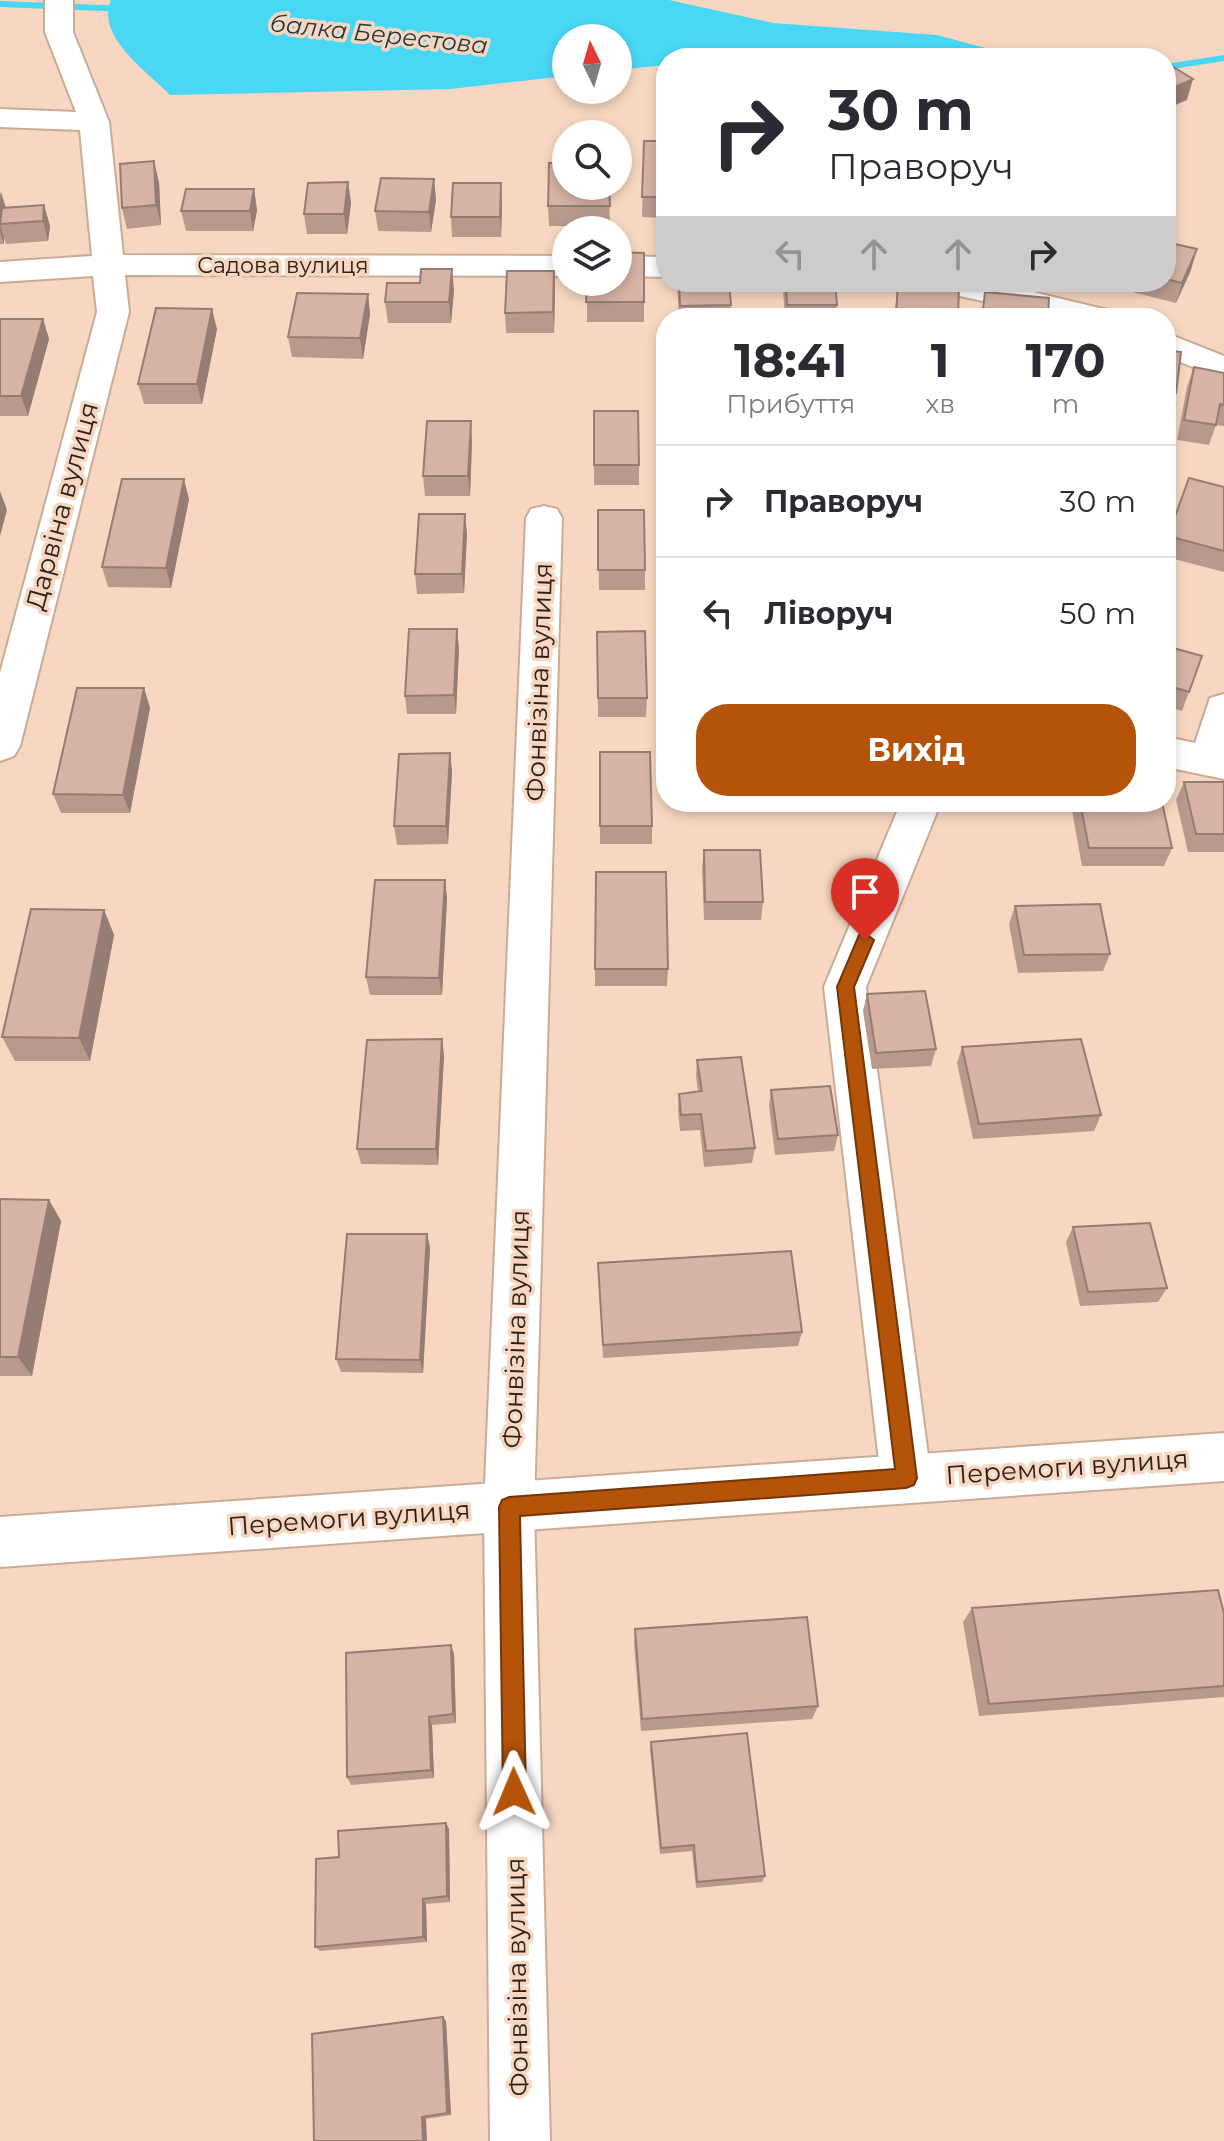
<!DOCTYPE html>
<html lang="uk">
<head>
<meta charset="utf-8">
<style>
  body { margin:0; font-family:Montserrat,sans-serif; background:#f7f7f7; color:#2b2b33; height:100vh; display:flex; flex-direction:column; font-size:30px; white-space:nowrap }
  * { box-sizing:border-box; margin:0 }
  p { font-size:26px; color:#7c7c81 }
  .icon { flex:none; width:44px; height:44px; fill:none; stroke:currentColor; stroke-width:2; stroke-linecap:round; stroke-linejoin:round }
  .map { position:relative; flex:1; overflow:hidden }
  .sheet { position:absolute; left:656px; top:308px; width:520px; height:504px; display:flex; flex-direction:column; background:#fff; border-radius:32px; box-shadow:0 4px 12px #0003 }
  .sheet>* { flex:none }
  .banner { position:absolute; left:656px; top:48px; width:520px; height:244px; border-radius:32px; box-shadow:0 4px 12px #0003; background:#fff; color:#2b2b33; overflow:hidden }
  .needle { width:52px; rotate:355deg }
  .fabs { position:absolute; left:552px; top:24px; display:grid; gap:16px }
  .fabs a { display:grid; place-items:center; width:80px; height:80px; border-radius:50%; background:#fff; box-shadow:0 4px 12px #0003; font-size:40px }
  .pin { position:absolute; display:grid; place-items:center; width:68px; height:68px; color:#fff; margin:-82px -34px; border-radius:50% 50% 50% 0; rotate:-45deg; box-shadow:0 0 8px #0007 }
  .pin .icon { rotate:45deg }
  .me { position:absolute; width:88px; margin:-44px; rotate:359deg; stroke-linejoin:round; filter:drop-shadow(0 0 6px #0008) }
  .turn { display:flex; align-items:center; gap:28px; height:168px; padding:0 40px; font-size:36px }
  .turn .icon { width:104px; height:104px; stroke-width:2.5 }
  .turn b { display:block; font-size:56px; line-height:68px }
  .lanes { display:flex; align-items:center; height:76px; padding:0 40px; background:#0003; justify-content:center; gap:40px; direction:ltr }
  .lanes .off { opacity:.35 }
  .eta { display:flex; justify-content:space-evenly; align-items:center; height:136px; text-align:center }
  .eta b { font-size:48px; font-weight:700; line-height:56px }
  .button { display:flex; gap:16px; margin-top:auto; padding:16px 40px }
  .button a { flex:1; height:92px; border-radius:32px; background:#b45309; color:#fff; font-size:32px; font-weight:700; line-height:92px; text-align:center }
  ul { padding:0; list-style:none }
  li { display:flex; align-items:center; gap:24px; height:112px; padding:0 40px; border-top:2px solid #e1e1e2 }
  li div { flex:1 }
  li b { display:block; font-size:30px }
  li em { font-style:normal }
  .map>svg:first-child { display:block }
  .water { fill:#48d7f5 }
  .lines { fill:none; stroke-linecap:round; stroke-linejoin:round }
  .stream { fill:#48d7f5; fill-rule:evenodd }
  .street-casing { stroke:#caac96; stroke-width:4 }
  .secondary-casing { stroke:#caac96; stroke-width:4 }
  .street { fill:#fff; fill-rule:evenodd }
  .secondary { fill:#fff; fill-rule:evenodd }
  .wall { fill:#b89a8d }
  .shaded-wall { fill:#967d73 }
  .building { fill:#d6b3a4; stroke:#967d73; stroke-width:2 }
  .route { fill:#b45309; stroke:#753606; stroke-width:2 }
  .labels { text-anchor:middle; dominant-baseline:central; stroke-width:7; stroke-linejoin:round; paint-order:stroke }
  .far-street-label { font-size:22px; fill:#2d2119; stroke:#f7d7c1 }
  .far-water-label { font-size:24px; font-style:italic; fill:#233a40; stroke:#f7d7c1 }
  .street-label { font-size:26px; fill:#2d2119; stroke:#f7d7c1 }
</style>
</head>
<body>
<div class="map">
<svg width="1224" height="2141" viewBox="0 0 1224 2141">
  <rect width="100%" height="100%" fill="#f7d7c1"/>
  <path class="water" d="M 111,0 L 669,0 L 773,23 L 937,35 L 1023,58 L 666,58 L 666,65 L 618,70 L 618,38 L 566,38 L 566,76 L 451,89 L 170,95 C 148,72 95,37 111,0 Z"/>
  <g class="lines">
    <path class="stream" d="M 0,1 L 128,6 L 132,9 L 128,12 L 0,7 Z
      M 1224,55 L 1224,61 L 1166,70 L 1166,64 Z"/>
    <g class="street-casing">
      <path id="street" d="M 45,0 L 73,0 L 73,32 L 109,122 L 123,255 L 566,256 L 566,276 L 125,275 L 129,312 L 20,746 L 14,756 L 0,761 L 0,673 L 97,312 L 93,276 L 0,282 L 0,262 L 92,256 L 80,130 L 0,127 L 0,109 L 76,112 L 45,32 Z
        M 618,256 L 666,257 L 666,277 L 618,276 Z
        M 922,282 L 991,282 L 1112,311 L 1117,318 L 1063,318 L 927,289 Z
        M 1166,333 L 1224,356 L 1224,380 L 1166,356 Z
        M 544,506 L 557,509 L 562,518 L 534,1507 L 550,2141 L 490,2141 L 484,1507 L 526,518 L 531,509 Z
        M 1224,694 L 1224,779 L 1166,767 L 1166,737 L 1195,743 L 1210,698 Z
        M 901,802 L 941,802 L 866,987 L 931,1478 L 924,1495 L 906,1502 L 888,1495 L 881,1478 L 824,987 Z"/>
    </g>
    <g class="secondary-casing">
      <path id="secondary" d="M 1224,1433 L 1224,1481 L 0,1567 L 0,1517 Z"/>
    </g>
    <use href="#street" class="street"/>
    <use href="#secondary" class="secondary"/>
  </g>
  <path class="wall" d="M 644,141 L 666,141 L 666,218 L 642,217 Z
    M 434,179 L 436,200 L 431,232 L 378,231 L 375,211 Z
    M 159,182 L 161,225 L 127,229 L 122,208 Z
    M 348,182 L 351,203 L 347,234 L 307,234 L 304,214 Z
    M 609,186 L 610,226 L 549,226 L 548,206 Z
    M 254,189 L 257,210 L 253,231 L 186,231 L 181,211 Z
    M 0,192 L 6,208 L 44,205 L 50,226 L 48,241 L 6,244 L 4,238 L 4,244 L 0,244 Z
    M 502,203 L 501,237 L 452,237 L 451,217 Z
    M 1166,242 L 1191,270 L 1176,303 L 1128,291 L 1131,282 L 1166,282 Z
    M 644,253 L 644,322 L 587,322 L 587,282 Z
    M 677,282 L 731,305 L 730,318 L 679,318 Z
    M 784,282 L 835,282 L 837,305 L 835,318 L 785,318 L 783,291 Z
    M 898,282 L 958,318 L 894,318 Z
    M 454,290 L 451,323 L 388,323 L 385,302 Z
    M 555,291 L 554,333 L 506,333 L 505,313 Z
    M 368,294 L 370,314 L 363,359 L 292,357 L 288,337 Z
    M 0,319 L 43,319 L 49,339 L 28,416 L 0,416 Z
    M 217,329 L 202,404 L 144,404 L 138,384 Z
    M 1166,350 L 1176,393 L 1169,413 L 1166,412 Z
    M 1194,367 L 1224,373 L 1224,426 L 1216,425 L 1209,445 L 1177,440 L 1187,387 Z
    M 594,411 L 639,465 L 639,485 L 594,485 Z
    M 472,441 L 470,496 L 425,496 L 423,476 Z
    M 1189,478 L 1224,487 L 1224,572 L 1166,557 L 1166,544 Z
    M 189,499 L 171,588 L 108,587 L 102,567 Z
    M 598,510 L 645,570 L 645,590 L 599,590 Z
    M 467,533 L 464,593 L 417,594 L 415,574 Z
    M 597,632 L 647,698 L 646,717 L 598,717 Z
    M 1166,646 L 1189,692 L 1182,711 L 1166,706 Z
    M 459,648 L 456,714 L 407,714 L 405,696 Z
    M 144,688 L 150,708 L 130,813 L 61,813 L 53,794 Z
    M 600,752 L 652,826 L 652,844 L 600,844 Z
    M 450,753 L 452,772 L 448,844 L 397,845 L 394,826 Z
    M 1184,782 L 1224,782 L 1224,852 L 1188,852 L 1176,800 Z
    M 1072,802 L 1162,802 L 1172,848 L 1164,866 L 1082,866 L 1071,805 Z
    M 704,850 L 763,902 L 761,920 L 704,920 L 702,868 Z
    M 596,872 L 668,969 L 667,986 L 595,986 Z
    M 445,880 L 447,898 L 442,995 L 370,995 L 366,977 Z
    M 1015,906 L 1110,954 L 1103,971 L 1018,973 L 1009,924 Z
    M 104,910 L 114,935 L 90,1061 L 15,1061 L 2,1037 Z
    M 867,994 L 936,1049 L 931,1066 L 872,1069 L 863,1011 Z
    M 442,1039 L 444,1056 L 438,1165 L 361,1164 L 357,1149 Z
    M 962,1047 L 1101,1115 L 1094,1131 L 973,1139 L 957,1063 Z
    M 697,1060 L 755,1148 L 752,1163 L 704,1167 L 700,1130 L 680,1131 L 678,1110 L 679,1094 L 698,1092 L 696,1076 Z
    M 771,1090 L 838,1135 L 834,1151 L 775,1155 L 769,1106 Z
    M 0,1199 L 49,1200 L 61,1221 L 32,1376 L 0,1376 Z
    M 1073,1227 L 1167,1288 L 1158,1302 L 1080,1306 L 1066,1242 Z
    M 427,1234 L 430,1248 L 423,1373 L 341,1372 L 336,1359 Z
    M 598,1263 L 802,1332 L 798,1346 L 603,1358 Z
    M 972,1608 L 1224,1613 L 1224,1697 L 979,1716 L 963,1622 Z
    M 635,1629 L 818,1706 L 812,1719 L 641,1731 L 634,1643 Z
    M 451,1645 L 454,1654 L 456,1723 L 432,1725 L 434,1778 L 351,1785 L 347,1777 Z
    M 651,1742 L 765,1876 L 762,1882 L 696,1888 L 692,1851 L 660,1854 L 650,1750 Z
    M 446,1823 L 449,1829 L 450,1902 L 426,1904 L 427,1942 L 320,1951 L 315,1947 L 339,1857 Z
    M 446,2021 L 451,2115 L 426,2119 L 314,2141 Z"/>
  <path class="shaded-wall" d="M 1193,79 L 1187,100 L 1166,109 L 1166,91 Z
    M 154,161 L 159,182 L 161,225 L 156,205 Z
    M 434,179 L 436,200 L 431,232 L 429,212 Z
    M 348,182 L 351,203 L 347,234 L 344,214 Z
    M 501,183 L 502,203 L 501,237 L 500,217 Z
    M 254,189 L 257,210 L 253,231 L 250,211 Z
    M 1,192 L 7,212 L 0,224 L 4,238 L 4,244 L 0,232 L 0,201 Z
    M 44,205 L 50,226 L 48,241 L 43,221 Z
    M 1197,249 L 1191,270 L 1176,303 L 1182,283 Z
    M 452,269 L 454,290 L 451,323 L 449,302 Z
    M 554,271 L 555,291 L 554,333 L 553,312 Z
    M 368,294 L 370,314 L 363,359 L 360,338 Z
    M 212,309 L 217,329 L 202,404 L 197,384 Z
    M 43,319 L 49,339 L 28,416 L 21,396 Z
    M 471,421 L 472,441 L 470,496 L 468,476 Z
    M 184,479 L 189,499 L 171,588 L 166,568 Z
    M 0,491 L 7,510 L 0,536 Z
    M 465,514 L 467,533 L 464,593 L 462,574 Z
    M 457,629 L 459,648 L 456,714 L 454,695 Z
    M 144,688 L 150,708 L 130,813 L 123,795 Z
    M 450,753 L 452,772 L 448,844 L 446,826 Z
    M 445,880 L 447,898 L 442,995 L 439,978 Z
    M 104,910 L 114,935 L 90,1061 L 79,1038 Z
    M 442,1039 L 444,1056 L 438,1165 L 436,1149 Z
    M 49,1200 L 61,1221 L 32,1376 L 18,1357 Z
    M 427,1234 L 430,1248 L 423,1373 L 420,1360 Z
    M 451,1645 L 454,1654 L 456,1723 L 453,1714 Z
    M 429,1717 L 432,1725 L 434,1778 L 431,1770 Z
    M 446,1823 L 449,1829 L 450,1902 L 447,1896 Z
    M 423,1899 L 426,1904 L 427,1942 L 423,1937 Z
    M 443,2017 L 446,2021 L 451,2115 L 447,2113 Z
    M 422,2117 L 426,2119 L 427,2141 L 423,2141 Z"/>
  <path class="building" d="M 1170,65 L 1193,79 L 1166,91 L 1166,66 Z
    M 644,141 L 666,141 L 666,197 L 642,197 Z
    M 154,161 L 156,205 L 122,208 L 120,164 Z
    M 549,163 L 566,163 L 566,186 L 609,186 L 610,206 L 548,206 Z
    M 381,178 L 434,179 L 429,212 L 375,211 Z
    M 348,182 L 344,214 L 304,214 L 308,183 Z
    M 453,183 L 501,183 L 500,217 L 451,217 Z
    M 186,189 L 254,189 L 250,211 L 181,211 Z
    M 44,205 L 43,221 L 0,224 L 2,208 Z
    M 1166,242 L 1197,249 L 1182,283 L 1166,279 Z
    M 618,252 L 644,253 L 644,302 L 586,302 L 587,282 L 618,282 Z
    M 421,269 L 452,269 L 449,302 L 385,302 L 387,283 L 420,283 Z
    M 507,271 L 554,271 L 553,312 L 505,313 Z
    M 679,282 L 729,282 L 731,305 L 680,306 Z
    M 786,282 L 835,282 L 837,305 L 787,305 Z
    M 898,282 L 921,282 L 959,285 L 958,318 L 896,318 Z
    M 985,292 L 1049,298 L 1048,318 L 982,318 Z
    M 297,293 L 368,294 L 360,338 L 288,337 Z
    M 156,308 L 212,309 L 197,384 L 138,384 Z
    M 0,319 L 43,319 L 21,396 L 0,396 Z
    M 1166,350 L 1181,352 L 1176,393 L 1166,391 Z
    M 1194,367 L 1224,373 L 1224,405 L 1220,404 L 1216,425 L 1184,420 Z
    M 594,411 L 638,411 L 639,465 L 594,465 Z
    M 427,421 L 471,421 L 468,476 L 423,476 Z
    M 1189,478 L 1224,487 L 1224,551 L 1168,536 Z
    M 122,479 L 184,479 L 166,568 L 102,567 Z
    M 598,510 L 644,510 L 645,570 L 598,570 Z
    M 419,514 L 465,514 L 462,574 L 415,574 Z
    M 409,629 L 457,629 L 454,695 L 405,696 Z
    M 645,631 L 647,698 L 598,698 L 597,632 Z
    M 1166,646 L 1202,656 L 1189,692 L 1166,685 Z
    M 77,688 L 144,688 L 123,795 L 53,794 Z
    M 600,752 L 650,752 L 652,826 L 600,826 Z
    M 450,753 L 446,826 L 394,826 L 399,754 Z
    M 1184,782 L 1224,782 L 1224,834 L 1196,834 Z
    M 1080,802 L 1162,802 L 1172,848 L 1089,848 Z
    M 704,850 L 760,850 L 763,902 L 705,902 Z
    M 596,872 L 666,872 L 668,969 L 595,969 Z
    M 375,880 L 445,880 L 439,978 L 366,977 Z
    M 1100,904 L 1110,954 L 1024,955 L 1015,906 Z
    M 31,909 L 104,910 L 79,1038 L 2,1037 Z
    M 925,991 L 936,1049 L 876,1053 L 867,994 Z
    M 442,1039 L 436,1149 L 357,1149 L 367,1040 Z
    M 1081,1039 L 1101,1115 L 979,1124 L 962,1047 Z
    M 741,1057 L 755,1148 L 706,1151 L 701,1114 L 681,1115 L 679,1094 L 702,1091 L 697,1060 Z
    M 830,1086 L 838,1135 L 778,1139 L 771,1090 Z
    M 0,1199 L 49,1200 L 18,1357 L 0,1357 Z
    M 1150,1223 L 1167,1288 L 1088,1292 L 1073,1227 Z
    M 347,1234 L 427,1234 L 420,1360 L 336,1359 Z
    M 791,1251 L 802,1332 L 603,1345 L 598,1263 Z
    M 1218,1590 L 1224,1613 L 1224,1686 L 989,1704 L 972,1608 Z
    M 807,1617 L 818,1706 L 642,1719 L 635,1629 Z
    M 451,1645 L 453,1714 L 429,1717 L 431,1770 L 347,1777 L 346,1653 Z
    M 747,1733 L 765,1876 L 697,1882 L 694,1845 L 661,1848 L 651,1742 Z
    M 446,1823 L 447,1896 L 423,1899 L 423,1937 L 315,1947 L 316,1859 L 339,1857 L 338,1831 Z
    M 443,2017 L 447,2113 L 422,2117 L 423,2141 L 314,2141 L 312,2034 Z"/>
  <path class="route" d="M 865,933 L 874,940 L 854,987 L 917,1478 L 914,1485 L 906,1488 L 520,1516 L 526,1792 L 522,1800 L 514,1804 L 506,1800 L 503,1792 L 499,1507 L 502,1500 L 509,1497 L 895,1469 L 837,987 L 859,935 Z"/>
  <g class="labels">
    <g class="far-street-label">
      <text x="283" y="265">Садова вулиця</text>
    </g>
    <g class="far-water-label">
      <text transform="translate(379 34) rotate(6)">балка Берестова</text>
    </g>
    <g class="street-label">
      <text transform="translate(62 506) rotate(-75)">Дарвіна вулиця</text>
      <text transform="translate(539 682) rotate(-88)">Фонвізіна вулиця</text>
      <text transform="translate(516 1329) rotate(-88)">Фонвізіна вулиця</text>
      <text transform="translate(1067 1467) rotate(-4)">Перемоги вулиця</text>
      <text transform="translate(349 1518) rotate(-4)">Перемоги вулиця</text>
      <text transform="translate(517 1977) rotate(-91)">Фонвізіна вулиця</text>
    </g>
  </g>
</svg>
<div class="fabs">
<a><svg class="needle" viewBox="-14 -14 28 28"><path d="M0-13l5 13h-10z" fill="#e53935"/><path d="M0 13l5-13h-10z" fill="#7c7c81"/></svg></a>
<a><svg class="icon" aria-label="search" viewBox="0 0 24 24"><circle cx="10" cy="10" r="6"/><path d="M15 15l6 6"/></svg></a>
<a><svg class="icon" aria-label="layers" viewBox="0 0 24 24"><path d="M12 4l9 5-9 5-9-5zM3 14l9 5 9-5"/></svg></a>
</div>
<div class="pin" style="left:865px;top:940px;background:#d93025"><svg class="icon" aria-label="arrive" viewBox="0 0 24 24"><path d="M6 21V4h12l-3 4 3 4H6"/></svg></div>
<svg class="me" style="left:514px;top:1792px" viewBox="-20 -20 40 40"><path d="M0-17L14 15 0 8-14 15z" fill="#b45309" stroke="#fff" stroke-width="4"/></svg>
<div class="banner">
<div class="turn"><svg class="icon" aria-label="right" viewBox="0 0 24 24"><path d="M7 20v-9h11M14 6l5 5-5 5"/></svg><div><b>30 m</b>Праворуч</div></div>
<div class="lanes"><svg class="icon off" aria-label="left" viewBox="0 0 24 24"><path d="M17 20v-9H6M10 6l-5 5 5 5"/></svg><svg class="icon off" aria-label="ahead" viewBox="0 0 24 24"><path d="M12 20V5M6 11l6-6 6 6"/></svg><svg class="icon off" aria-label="ahead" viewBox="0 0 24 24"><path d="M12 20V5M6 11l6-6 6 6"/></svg><svg class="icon" aria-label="right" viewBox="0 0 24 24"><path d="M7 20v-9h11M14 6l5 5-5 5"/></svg></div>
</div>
<section class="sheet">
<div class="eta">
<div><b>18:41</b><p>Прибуття</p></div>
<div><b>1</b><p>хв</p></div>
<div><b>170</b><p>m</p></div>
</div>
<ul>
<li><svg class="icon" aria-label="right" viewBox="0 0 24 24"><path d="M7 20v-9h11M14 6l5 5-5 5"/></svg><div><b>Праворуч</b></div><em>30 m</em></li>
<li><svg class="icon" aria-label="left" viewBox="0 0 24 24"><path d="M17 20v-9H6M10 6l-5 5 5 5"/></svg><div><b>Ліворуч</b></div><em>50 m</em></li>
</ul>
<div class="button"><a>Вихід</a></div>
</section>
</div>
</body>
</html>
